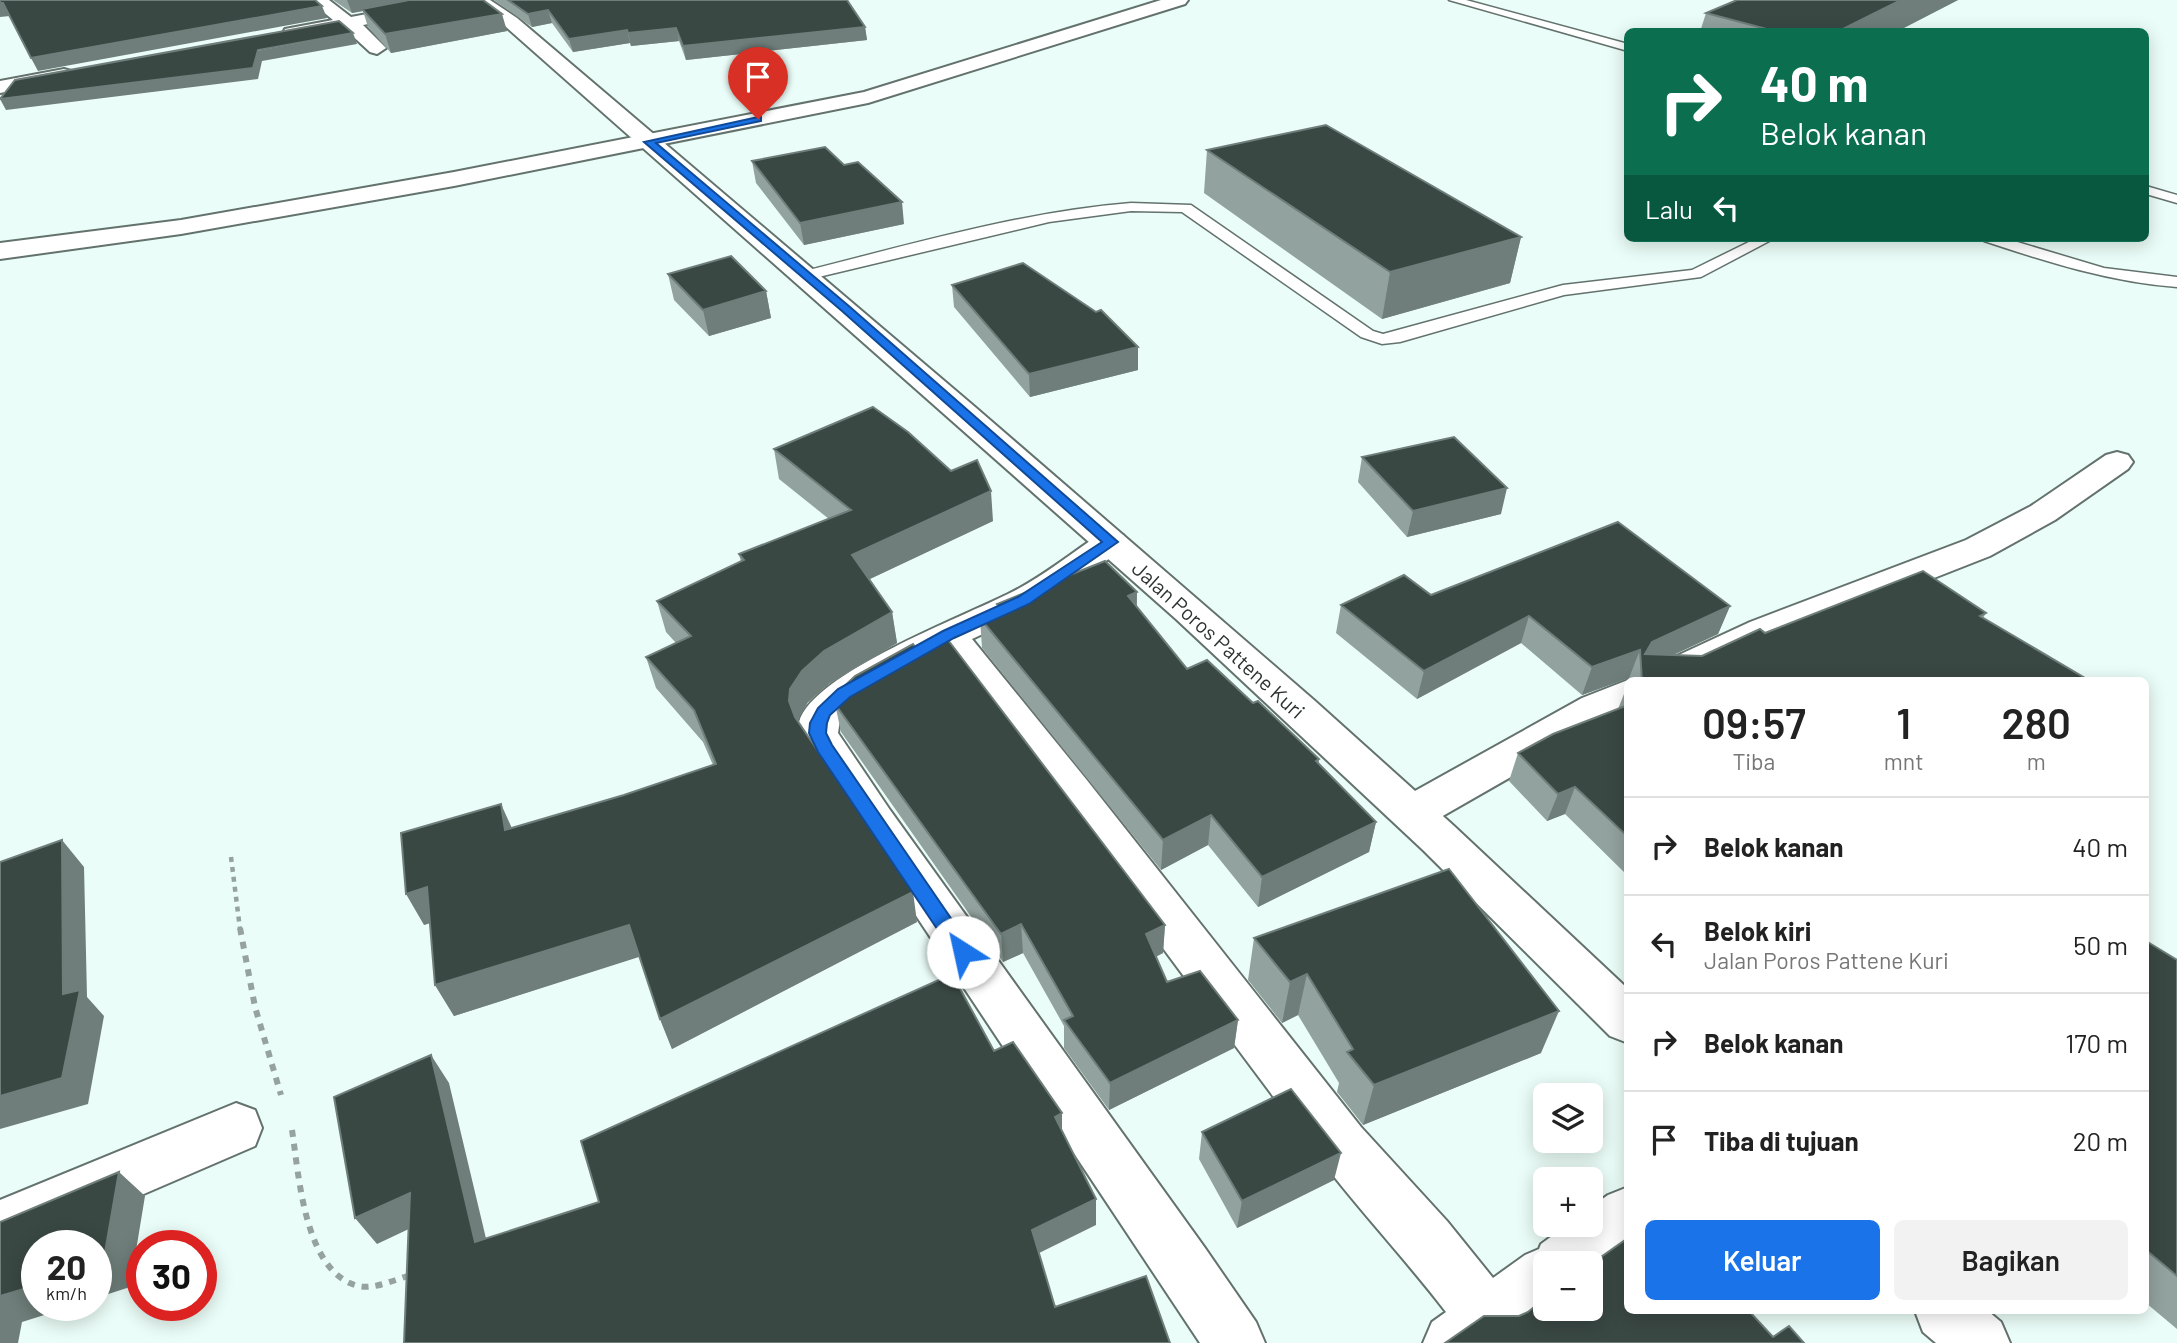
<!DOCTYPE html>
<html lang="id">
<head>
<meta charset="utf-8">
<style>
  body { margin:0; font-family:Barlow,sans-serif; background:#f2f2f2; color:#222; height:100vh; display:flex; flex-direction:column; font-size:26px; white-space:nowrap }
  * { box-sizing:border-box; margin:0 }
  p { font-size:23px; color:#767676 }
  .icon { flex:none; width:38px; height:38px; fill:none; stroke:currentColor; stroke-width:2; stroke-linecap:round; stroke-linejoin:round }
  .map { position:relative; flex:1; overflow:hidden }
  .drawer { position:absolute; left:1624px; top:677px; width:525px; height:637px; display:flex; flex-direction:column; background:#fff; border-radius:10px; box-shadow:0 4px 18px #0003 }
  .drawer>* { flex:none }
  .banner { position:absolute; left:1624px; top:28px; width:525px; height:214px; border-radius:10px; box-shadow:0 4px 18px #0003; background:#0b6e4f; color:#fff; overflow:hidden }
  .buttons { position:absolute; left:1533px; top:1083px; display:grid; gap:14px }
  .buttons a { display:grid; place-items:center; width:70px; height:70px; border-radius:10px; background:#fff; box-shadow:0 4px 18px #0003; font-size:35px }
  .speed { position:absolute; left:21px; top:1230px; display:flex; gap:14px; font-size:35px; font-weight:700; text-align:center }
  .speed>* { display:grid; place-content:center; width:91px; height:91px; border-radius:50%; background:#fff; box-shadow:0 4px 18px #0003; line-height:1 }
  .speed small { font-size:18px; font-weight:400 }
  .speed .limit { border:10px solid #d22; background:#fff; color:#111 }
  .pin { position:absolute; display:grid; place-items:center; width:60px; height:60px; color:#fff; margin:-72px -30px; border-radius:50% 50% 50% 0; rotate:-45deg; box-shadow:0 0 7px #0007 }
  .pin .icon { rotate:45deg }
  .me { position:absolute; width:77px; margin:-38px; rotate:325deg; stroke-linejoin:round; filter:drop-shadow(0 0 5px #0008) }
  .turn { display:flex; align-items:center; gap:24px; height:147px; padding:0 21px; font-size:32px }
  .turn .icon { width:91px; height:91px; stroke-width:2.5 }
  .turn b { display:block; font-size:49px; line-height:60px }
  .then { display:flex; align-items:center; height:66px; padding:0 21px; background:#0003; gap:14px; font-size:26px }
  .eta { display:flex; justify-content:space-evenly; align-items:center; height:119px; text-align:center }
  .eta b { font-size:42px; font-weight:600; line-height:49px }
  .action { display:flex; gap:14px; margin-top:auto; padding:14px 21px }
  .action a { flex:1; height:80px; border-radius:10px; background:#1a73e8; color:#fff; font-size:28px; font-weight:600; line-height:80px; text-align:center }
  .action a+a { background:#f2f2f2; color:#222 }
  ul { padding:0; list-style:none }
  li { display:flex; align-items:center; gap:21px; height:98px; padding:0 21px; border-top:2px solid #e0e0e0 }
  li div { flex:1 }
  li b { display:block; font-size:26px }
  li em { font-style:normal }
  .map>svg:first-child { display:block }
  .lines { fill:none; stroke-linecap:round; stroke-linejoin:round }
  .service-casing { stroke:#63726d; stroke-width:3 }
  .minor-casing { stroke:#63726d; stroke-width:4 }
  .tertiary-casing { stroke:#63726d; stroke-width:4 }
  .path-far1 { stroke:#95a29f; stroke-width:4.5; stroke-dasharray:5 5; stroke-linecap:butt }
  .path { stroke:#95a29f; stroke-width:6; stroke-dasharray:7 7; stroke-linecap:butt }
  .service { fill:#fff; fill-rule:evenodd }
  .minor { fill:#fff; fill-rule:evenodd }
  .tertiary { fill:#fff; fill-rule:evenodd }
  .wall { fill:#92a29e }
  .shaded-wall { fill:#6f7e7a }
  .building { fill:#3a4844; stroke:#6f7e7a; stroke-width:2 }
  .route { fill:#1a73e8; stroke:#114b97; stroke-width:2 }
  .labels { text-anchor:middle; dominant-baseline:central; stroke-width:7; stroke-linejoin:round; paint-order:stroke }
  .street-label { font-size:21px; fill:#2b3230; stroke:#fff }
</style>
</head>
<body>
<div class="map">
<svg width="2177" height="1343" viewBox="0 0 2177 1343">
  <rect width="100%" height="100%" fill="#ebfdf8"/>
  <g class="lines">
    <g class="service-casing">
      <path id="service" d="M 1449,0 L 1466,0 L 1628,44 L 1628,51 Z
        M 2146,186 L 2177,195 L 2177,203 L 2146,194 Z
        M 1131,203 L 1191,205 L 1373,331 L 1383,334 L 1563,285 L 1692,270 L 1757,238 L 1775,238 L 1701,277 L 1564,295 L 1400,342 L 1382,344 L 1361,337 L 1182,212 L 1131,211 L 1049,222 L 806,280 L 798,275 L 801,272 C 909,245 1020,212 1131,203 Z
        M 1982,238 L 2004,238 L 2104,268 L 2177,277 L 2177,287 C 2110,282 2047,262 1984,241 Z"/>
    </g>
    <g class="minor-casing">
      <path id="minor" d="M 309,0 L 329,0 L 351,17 L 441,0 L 478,0 L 469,5 L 363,25 L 386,48 L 377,54 L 370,52 L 345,29 L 292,39 L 285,37 L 283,33 L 285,29 L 333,20 Z
        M 1161,0 L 1188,0 L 1185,4 L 868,103 L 454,186 L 181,234 L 0,259 L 0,243 L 181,220 L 454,172 L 864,92 Z
        M 64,69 L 71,71 L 74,75 L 71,79 L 0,93 L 0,81 Z
        M 2117,452 L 2128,455 L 2133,462 L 2128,469 L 2055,520 L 1990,556 L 1776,640 L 1690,681 L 1637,681 L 1642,672 L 1750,622 L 1966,540 L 2031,506 L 2106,455 Z
        M 1111,532 L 1123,535 L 1128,542 L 1123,549 L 1037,609 L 972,639 L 1086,779 L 1361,1127 L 1447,1221 L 1493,1278 L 1525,1255 L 1539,1249 L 1541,1244 L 1567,1225 L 1591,1225 L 1591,1207 L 1608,1195 L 1628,1187 L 1628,1249 L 1591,1277 L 1591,1264 L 1545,1264 L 1547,1309 L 1509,1340 L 1502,1343 L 1423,1343 L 1432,1322 L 1446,1312 C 1406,1260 1361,1212 1321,1160 C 1194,992 1071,821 943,654 L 858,703 L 840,720 L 838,733 L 890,810 L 1205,1248 L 1256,1322 L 1265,1343 L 1200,1343 L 804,747 C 800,739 796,731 799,722 C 813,673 963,617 1010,593 C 1041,578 1070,554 1099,535 Z
        M 1628,680 L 1628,710 L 1427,825 L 1412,829 L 1397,825 L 1391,813 L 1397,801 L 1582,698 Z
        M 236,1103 L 255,1110 L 262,1128 L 255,1146 L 0,1256 L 0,1200 Z"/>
    </g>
    <g class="tertiary-casing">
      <path id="tertiary" d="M 469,0 L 490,0 L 517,18 L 975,407 L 1315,701 L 1454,826 L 1628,989 L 1628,1043 L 1610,1036 L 1423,850 L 1176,619 L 505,26 Z
        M 1915,1311 L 1988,1311 L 2001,1322 L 2010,1343 L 1936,1343 L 1923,1332 Z"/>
    </g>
    <path class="path-far1" d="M 231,857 L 240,929"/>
    <path class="path" d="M 240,928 L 255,1007 L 281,1095
      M 292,1130 C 299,1175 304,1272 358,1286 C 374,1290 396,1279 411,1275"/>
    <use href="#service" class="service"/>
    <use href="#minor" class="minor"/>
    <use href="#tertiary" class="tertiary"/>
  </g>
  <path class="wall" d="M 333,0 L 483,0 L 507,31 L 391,53 L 368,27 L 363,11 L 352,13 Z
    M 494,0 L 847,0 L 865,27 L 867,40 L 686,60 L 679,41 L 631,46 L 630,43 L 573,52 L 552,23 L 532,27 Z
    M 1737,0 L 1958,0 L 1896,32 L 1700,32 L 1706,13 Z
    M 1207,150 L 1521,237 L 1510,283 L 1382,319 L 1204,193 Z
    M 752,161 L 904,224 L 804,245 L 756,183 Z
    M 668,274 L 766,291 L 771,318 L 709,336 L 674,300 Z
    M 952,285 L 1138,370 L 1030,397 L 954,307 Z
    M 774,449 L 993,521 L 870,579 L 892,612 L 897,643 L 830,683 L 808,702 L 797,720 L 917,922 L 672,1049 L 660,1019 L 640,956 L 454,1016 L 435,985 L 430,923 L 424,925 L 512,828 L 624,795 L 713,765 L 703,742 L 656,688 L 646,657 L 676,643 L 666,632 L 657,601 L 741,562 L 739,554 L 829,519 L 779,479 Z
    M 1362,457 L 1501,514 L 1407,537 L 1358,482 Z
    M 1137,592 L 1137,608 L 1187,669 L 1253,703 L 1319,759 L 1319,763 L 1376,822 L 1369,852 L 1258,907 L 1208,845 L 1161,870 L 982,648 L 980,618 L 998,610 L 997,604 Z
    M 1431,595 L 1730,606 L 1718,634 L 1673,655 L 1702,656 L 1765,633 L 1986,613 L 1983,618 L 2090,681 L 1630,681 L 1629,678 L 1582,695 L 1521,643 L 1417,699 L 1336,633 L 1341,605 Z
    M 916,648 L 1165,925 L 1163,953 L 1156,957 L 1167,982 L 1238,1020 L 1234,1048 L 1109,1110 L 1064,1048 L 1064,1026 L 1023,953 L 1003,962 L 841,732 L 835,704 Z
    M 1628,691 L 1628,876 L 1565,814 L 1547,821 L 1509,781 L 1518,753 L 1618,709 L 1624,694 Z
    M 1254,938 L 1541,1053 L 1363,1125 L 1337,1092 L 1339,1083 L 1298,1015 L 1282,1023 L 1248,980 Z
    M 2146,941 L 2177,960 L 2177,1329 L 2146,1303 Z
    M 1202,1132 L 1334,1180 L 1237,1228 L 1199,1159 Z"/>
  <path class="shaded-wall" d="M 347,0 L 426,0 L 362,9 L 363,11 L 352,13 Z
    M 1901,0 L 1958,0 L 1896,32 L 1837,32 Z
    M 0,3 L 3,3 L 10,16 L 0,17 Z
    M 322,6 L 327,18 L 38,71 L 31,58 Z
    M 548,10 L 552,23 L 532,27 L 528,14 Z
    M 502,14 L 507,31 L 391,53 L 385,34 Z
    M 865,27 L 867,40 L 686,60 L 683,46 Z
    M 676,28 L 679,41 L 631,46 L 628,33 Z
    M 627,30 L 630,43 L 573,52 L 569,39 Z
    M 353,33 L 357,44 L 262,61 L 258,79 L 6,110 L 0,99 Z
    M 902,202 L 904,224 L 804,245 L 800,223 Z
    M 1521,237 L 1510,283 L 1382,319 L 1390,272 Z
    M 766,291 L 771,318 L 709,336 L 703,310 Z
    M 1138,347 L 1138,370 L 1030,397 L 1029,374 Z
    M 1507,488 L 1501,514 L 1407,537 L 1413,511 Z
    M 991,491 L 993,521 L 857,585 L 852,555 Z
    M 1137,592 L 1136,622 L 1128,596 Z
    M 1730,606 L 1718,634 L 1641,670 L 1645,654 L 1652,642 Z
    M 892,612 L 897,643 L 830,683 L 808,702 L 797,721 L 789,701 L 790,689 L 802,671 L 824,651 Z
    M 1529,616 L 1521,643 L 1417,699 L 1424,671 Z
    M 1640,650 L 1629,678 L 1582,695 L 1592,667 Z
    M 1575,787 L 1565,814 L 1547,821 L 1558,794 Z
    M 501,804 L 515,835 L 505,830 Z
    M 1211,815 L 1208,845 L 1161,870 L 1163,840 Z
    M 1376,822 L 1369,852 L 1258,907 L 1262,877 Z
    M 62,840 L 84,867 L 87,997 L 104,1016 L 88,1104 L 0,1129 L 0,1096 L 63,994 Z
    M 427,887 L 445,918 L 424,925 L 406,894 Z
    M 913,892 L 917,922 L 672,1049 L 660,1019 Z
    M 1021,924 L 1023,953 L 1003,962 L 1001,934 Z
    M 629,925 L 642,956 L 454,1016 L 435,985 Z
    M 1165,925 L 1163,953 L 1144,962 L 1146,934 Z
    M 1307,974 L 1298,1015 L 1282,1023 L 1290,982 Z
    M 1559,1011 L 1541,1053 L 1363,1125 L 1374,1085 Z
    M 1238,1020 L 1234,1048 L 1109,1110 L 1110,1083 Z
    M 431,1055 L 449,1083 L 493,1268 L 475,1242 Z
    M 1062,1113 L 1062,1141 L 1055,1117 Z
    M 1341,1153 L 1334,1180 L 1237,1228 L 1242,1201 Z
    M 119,1172 L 145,1196 L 130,1287 L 96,1298 L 96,1266 Z
    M 410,1193 L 430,1219 L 377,1244 L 355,1218 Z
    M 1096,1199 L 1096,1225 L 1033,1256 L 1032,1230 Z
    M 37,1285 L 37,1306 L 73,1306 L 22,1322 L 18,1343 L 0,1343 L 0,1296 Z"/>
  <path class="building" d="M 0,0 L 315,0 L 322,6 L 31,58 L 3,3 L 0,3 Z
    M 409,0 L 483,0 L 502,14 L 385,34 L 362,9 Z
    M 508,0 L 847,0 L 865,27 L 683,46 L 676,28 L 628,33 L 627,30 L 569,39 L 548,10 L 528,14 Z
    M 1737,0 L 1901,0 L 1837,32 L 1778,32 L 1706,13 Z
    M 339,21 L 353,33 L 258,50 L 253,68 L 0,99 L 15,80 Z
    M 1326,125 L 1521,237 L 1390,272 L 1207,150 Z
    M 825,147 L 844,165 L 858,162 L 902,202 L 800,223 L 752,161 Z
    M 731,256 L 766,291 L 703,310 L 668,274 Z
    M 1023,263 L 1096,312 L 1101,310 L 1138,347 L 1029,374 L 952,285 Z
    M 873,407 L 908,432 L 951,471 L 977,460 L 991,491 L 852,555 L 892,612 L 824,651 L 802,671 L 790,689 L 789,701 L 795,717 L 913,892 L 660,1019 L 629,925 L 435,985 L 427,887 L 406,894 L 401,833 L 501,804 L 505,830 L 624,795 L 716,764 L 694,710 L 646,657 L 691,636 L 657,601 L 744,560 L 739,554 L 851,510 L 774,449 Z
    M 1454,437 L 1507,488 L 1413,511 L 1362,457 Z
    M 1618,522 L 1730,606 L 1652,642 L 1645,654 L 1702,656 L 1760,629 L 1765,633 L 1923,571 L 1986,613 L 1980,616 L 2090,681 L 1642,681 L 1640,650 L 1592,667 L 1529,616 L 1424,671 L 1341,605 L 1404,575 L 1431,595 Z
    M 1105,561 L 1137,592 L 1128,596 L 1187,669 L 1207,660 L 1253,703 L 1258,701 L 1319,759 L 1316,761 L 1376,822 L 1262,877 L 1211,815 L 1163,840 L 980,618 L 1001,608 L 997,604 Z
    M 945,636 L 1165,925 L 1146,934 L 1167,982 L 1200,971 L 1238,1020 L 1110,1083 L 1064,1020 L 1073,1016 L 1021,924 L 1001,934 L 835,704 L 837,693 L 855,676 L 913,644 L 916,648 Z
    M 1628,705 L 1628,837 L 1575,787 L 1558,794 L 1518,753 L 1553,734 Z
    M 62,840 L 63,994 L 80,990 L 62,1078 L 0,1096 L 0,862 Z
    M 1449,869 L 1559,1011 L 1374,1085 L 1347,1052 L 1353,1049 L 1307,974 L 1290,982 L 1254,938 Z
    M 2146,941 L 2177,960 L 2177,1276 L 2146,1250 Z
    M 952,974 L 994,1051 L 1013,1042 L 1062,1113 L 1055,1117 L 1096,1199 L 1032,1230 L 1055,1307 L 1146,1276 L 1170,1343 L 404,1343 L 410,1193 L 355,1218 L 334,1097 L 431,1055 L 475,1242 L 599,1202 L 581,1141 Z
    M 1291,1089 L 1341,1153 L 1242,1201 L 1202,1132 Z
    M 119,1172 L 103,1264 L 96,1266 L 96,1246 L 37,1246 L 37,1285 L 0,1296 L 0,1222 Z
    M 1628,1238 L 1628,1311 L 1749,1311 L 1773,1337 L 1789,1326 L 1804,1343 L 1445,1343 L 1484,1316 L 1519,1316 L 1528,1312 L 1545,1298 L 1545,1309 L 1591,1309 L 1591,1264 Z"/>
  <path class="route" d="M 758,117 L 761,117 L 761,121 L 656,143 L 850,307 L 1118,542 L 1029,604 L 954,638 L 850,697 L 830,715 L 827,723 L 826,733 L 832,745 L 970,946 L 973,952 L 970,957 L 963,960 L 956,957 L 818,752 L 809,733 L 810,723 L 818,708 L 838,689 L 943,631 L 1018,597 L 1102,542 L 842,311 L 644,142 Z"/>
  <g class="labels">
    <g class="street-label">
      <text transform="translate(1219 639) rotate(42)">Jalan Poros Pattene Kuri</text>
    </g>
  </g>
</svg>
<div class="buttons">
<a><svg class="icon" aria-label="layers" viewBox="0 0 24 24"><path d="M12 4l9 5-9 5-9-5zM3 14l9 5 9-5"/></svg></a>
<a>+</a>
<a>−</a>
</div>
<div class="speed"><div>20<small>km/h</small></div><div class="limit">30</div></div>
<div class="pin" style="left:758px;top:119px;background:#d93025"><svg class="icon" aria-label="arrive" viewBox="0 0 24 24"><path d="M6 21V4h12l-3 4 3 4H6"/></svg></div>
<svg class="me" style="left:963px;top:952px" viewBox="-20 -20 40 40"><circle r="19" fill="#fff"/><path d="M0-13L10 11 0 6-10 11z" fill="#1a73e8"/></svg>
<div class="banner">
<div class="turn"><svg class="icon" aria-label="right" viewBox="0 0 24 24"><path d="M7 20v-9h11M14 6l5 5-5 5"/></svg><div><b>40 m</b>Belok kanan</div></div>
<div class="then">Lalu<svg class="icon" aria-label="left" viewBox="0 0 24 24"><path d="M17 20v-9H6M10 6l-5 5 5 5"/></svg></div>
</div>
<section class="drawer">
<div class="eta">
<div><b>09:57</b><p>Tiba</p></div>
<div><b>1</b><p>mnt</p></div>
<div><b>280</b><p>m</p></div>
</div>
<ul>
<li><svg class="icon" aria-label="right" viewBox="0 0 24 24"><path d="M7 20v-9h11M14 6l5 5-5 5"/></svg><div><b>Belok kanan</b></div><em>40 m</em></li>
<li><svg class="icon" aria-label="left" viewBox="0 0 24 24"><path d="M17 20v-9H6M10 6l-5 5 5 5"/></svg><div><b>Belok kiri</b><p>Jalan Poros Pattene Kuri</p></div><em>50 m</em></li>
<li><svg class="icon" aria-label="right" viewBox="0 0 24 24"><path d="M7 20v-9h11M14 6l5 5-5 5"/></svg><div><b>Belok kanan</b></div><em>170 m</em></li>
<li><svg class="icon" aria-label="arrive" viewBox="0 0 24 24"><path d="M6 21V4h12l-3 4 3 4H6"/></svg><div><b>Tiba di tujuan</b></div><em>20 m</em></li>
</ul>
<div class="action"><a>Keluar</a><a>Bagikan</a></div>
</section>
</div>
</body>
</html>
